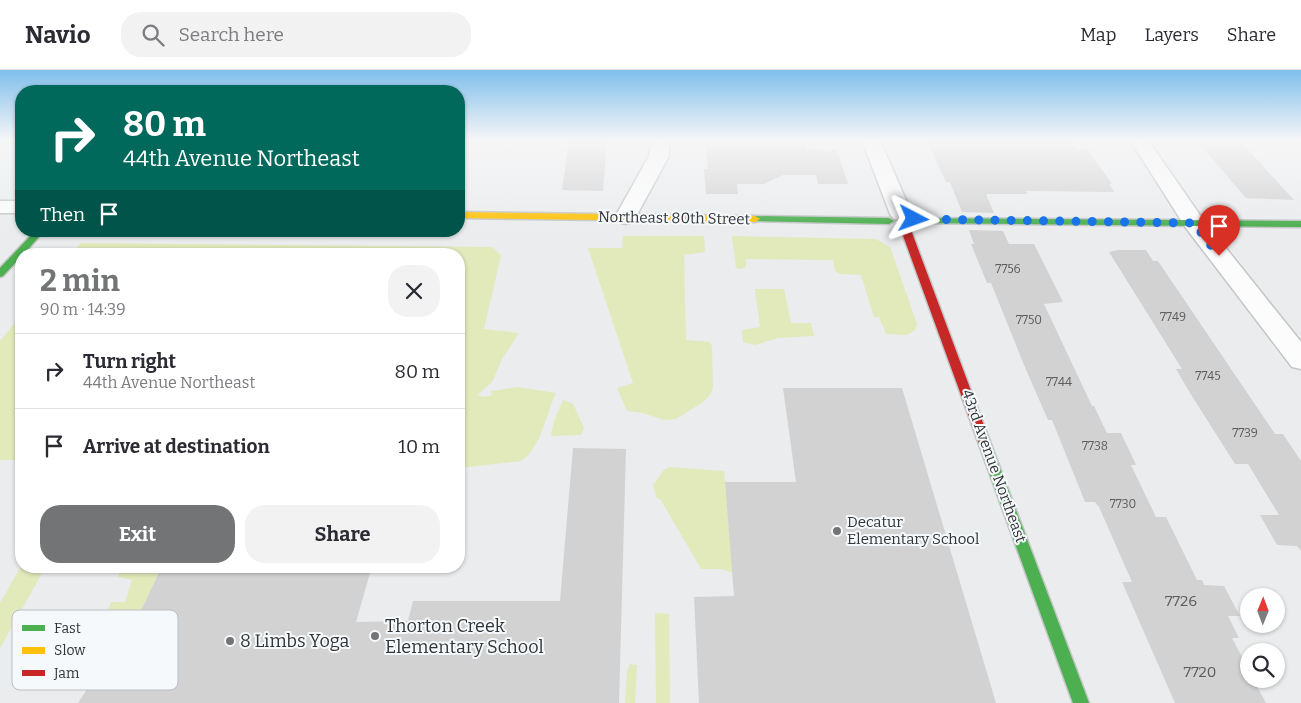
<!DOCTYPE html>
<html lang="en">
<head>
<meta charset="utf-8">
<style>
  body { margin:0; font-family:Bitter,serif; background:#f2f2f3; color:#2b2b33; height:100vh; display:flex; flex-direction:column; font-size:19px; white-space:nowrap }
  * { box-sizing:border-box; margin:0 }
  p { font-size:16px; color:#7c7c81 }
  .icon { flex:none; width:28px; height:28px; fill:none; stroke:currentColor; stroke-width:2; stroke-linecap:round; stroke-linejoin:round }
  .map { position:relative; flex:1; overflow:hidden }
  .drawer { position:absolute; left:15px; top:178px; width:450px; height:325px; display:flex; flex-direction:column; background:#fff; border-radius:20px; box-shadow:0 1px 4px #0004 }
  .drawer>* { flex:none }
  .top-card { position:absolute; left:15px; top:15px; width:450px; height:152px; border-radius:20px; box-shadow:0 1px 4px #0004; background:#00695c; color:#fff; overflow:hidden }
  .needle { width:32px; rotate:1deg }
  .controls { position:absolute; left:1240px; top:518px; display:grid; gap:10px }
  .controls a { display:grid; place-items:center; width:45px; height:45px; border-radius:50%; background:#fff; box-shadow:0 1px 4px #0004; font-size:25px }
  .pin { position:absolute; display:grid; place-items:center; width:42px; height:42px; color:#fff; margin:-51px -21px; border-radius:50% 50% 50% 0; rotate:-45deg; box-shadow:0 0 5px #0007 }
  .pin .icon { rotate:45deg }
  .me { position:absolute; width:55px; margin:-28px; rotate:94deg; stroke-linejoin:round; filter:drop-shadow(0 0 4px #0008) }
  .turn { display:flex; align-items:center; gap:18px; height:105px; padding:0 25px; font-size:22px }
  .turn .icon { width:65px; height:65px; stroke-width:2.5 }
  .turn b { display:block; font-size:35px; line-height:42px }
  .then { display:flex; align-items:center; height:48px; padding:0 25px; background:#0003; gap:10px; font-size:19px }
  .round { display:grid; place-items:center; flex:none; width:52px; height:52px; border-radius:20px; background:#f2f2f3 }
  .overview { display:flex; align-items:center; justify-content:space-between; height:85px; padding:0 25px }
  h1 { font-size:30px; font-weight:700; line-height:38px; color:#727475 }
  .button { display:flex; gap:10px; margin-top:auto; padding:10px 25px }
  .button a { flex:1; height:58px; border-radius:20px; background:#727475; color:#fff; font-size:20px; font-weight:700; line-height:58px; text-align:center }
  .button a+a { background:#f2f2f3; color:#2b2b33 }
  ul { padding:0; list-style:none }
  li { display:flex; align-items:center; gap:15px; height:75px; padding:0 25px; border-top:1px solid #e1e1e2 }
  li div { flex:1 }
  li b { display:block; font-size:19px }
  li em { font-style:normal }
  header { display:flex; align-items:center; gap:30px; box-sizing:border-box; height:70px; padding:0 25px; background:#fff; border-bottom:1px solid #e1e1e2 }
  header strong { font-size:24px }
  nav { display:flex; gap:28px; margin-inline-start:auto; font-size:18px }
  .search { width:350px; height:45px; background:#f2f2f3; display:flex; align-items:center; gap:12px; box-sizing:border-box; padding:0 18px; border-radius:20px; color:#7c7c81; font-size:19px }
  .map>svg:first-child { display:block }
  .green { fill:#e2e9bb }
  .building { fill:#d3d2d3 }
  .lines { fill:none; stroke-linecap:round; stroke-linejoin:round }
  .street-casing { stroke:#c5c6c7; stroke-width:3 }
  .fast-casing { stroke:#c5c6c7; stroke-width:3 }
  .slow-casing { stroke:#c5c6c7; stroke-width:3 }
  .jam-casing { stroke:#c5c6c7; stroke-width:3 }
  .street { fill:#fcfcfc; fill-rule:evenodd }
  .fast { fill:#4caf50; fill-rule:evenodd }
  .slow { fill:#ffc107; fill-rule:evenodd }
  .jam { fill:#c62828; fill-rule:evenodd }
  .route { stroke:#1a73e8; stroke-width:9; stroke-dasharray:0 16.2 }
  .poi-dot { fill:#727475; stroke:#f6f9fc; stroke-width:2 }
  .labels { text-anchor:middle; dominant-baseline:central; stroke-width:4; stroke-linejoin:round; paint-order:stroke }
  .number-label { font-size:12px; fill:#5b5c5d }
  .street-label { font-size:15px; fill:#323435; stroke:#f6f9fc }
  .poi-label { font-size:15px; fill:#323435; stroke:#f6f9fc; text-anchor:start }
  .near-number-label { font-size:15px; fill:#5b5c5d }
  .near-poi-label { font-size:18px; fill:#323435; stroke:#f6f9fc; text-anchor:start }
  .key { fill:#f6f9fc; stroke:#bbbec0; stroke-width:1 }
  .key-label { font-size:14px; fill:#323435 }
</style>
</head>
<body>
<header>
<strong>Navio</strong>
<div class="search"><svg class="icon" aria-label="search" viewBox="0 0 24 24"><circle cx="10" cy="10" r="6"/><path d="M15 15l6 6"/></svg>Search here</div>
<nav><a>Map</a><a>Layers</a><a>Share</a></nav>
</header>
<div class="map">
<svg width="1301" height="633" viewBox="0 0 1301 633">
  <rect width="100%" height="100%" fill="#eaeced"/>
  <path class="green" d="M 623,166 L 704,166 L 705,182 L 684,185 L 686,270 L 710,272 L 712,277 L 713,317 L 710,325 L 703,332 L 676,349 L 663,350 L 643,343 L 627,341 L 617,318 L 633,313 L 588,178 L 622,178 Z
    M 732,166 L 876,169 L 890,177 L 917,254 L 915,260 L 907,265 L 886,264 L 879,247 L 874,247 L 861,205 L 840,204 L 835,201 L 833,190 L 746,189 L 746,197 L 740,199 L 736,198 Z
    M 81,173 L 492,177 L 501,185 L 484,259 L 519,263 L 502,289 L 492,312 L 477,325 L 485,327 L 492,325 L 491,321 L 518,317 L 556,323 C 545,345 542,377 521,391 L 459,398 L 459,184 L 72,184 Z
    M 755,219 L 784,219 L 791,253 L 811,253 L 814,266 L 778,268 L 755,275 L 743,272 L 742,260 L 760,257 Z
    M 21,245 L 21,390 L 0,390 L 0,271 Z
    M 563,330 L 573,334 L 584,358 L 581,365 L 551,366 L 554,351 Z
    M 669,397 L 724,401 L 733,503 L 721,499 L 701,499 L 661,430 L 656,427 L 653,415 L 664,400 Z
    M 21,496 L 46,496 L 0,578 L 0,533 Z
    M 162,496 L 122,581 L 94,580 L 99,569 L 115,569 L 121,544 L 107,543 L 111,532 L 125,532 L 132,510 L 118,507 L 121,497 Z
    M 655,543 L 669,544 L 670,633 L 656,633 Z
    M 630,594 L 637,595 L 635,633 L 625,633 L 627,602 Z"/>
  <path class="building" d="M 569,70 L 607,70 L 603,121 L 562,120 Z
    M 927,70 L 1070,70 L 1076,79 L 1087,79 L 1112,114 L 1109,114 L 1114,122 L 1026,121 L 1027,124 L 986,124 L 994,143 L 962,142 L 950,112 L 946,112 Z
    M 706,72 L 805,72 L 807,79 L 837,80 L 848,114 L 818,114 L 816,105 L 783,105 L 764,114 L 737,114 L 738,124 L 706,124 L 704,99 L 708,99 Z
    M 1199,73 L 1242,73 L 1294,130 L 1246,128 Z
    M 969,160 L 1003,161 L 1009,174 L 1034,174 L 1063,232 L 1044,234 L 1092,336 L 1094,336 L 1107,363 L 1121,363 L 1136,395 L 1131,395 L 1156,447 L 1166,447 L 1197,510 L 1202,510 L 1204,515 L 1224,516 L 1240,546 L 1228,546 L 1239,568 L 1232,568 L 1249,600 L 1249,609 L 1253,609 L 1266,633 L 1175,633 L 1122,512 L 1132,512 L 1099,437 L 1095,432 L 1085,432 L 1052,350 L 1048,350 L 1024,295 L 991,213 L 987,213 L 971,174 L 974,174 Z
    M 1118,180 L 1146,180 L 1153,191 L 1158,191 L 1275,364 L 1283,364 L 1301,391 L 1301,481 L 1297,476 L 1277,475 L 1260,445 L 1279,445 L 1248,394 L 1235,394 L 1190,323 L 1176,299 L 1182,299 L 1109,182 Z
    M 783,318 L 902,318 L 996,633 L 699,633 L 694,527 L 734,526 L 725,412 L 796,412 Z
    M 573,378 L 626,379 L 619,633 L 78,633 L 112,581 L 122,581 L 162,496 L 372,496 L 356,552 L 408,551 L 413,531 L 560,531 Z"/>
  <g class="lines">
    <g class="street-casing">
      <path id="street" d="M 651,70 L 669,70 L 669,86 L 633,152 L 626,154 L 619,152 L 615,147 L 649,86 Z
        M 862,70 L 880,70 L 912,144 L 908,149 L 901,150 L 894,149 L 890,144 Z
        M 1130,70 L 1148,70 L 1202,148 L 1301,272 L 1301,299 L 1292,297 L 1186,158 Z
        M 0,131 L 21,131 L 21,143 L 0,143 Z"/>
    </g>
    <g class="fast-casing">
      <path id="fast" d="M 755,146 L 889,148 L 894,151 L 889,154 L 752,151 L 752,147 Z
        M 916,148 L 1301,151 L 1301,157 L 913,153 L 913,149 Z
        M 35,161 L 44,161 L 24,184 L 21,184 L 21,187 L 3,206 L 0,207 L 0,198 Z
        M 983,364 L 987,366 L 989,369 L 1089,633 L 1073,633 L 977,369 L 979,366 Z"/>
    </g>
    <g class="slow-casing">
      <path id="slow" d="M 459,142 L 755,146 L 760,149 L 755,152 L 459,148 Z"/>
    </g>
    <g class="jam-casing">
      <path id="jam" d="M 906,157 L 911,160 L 989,369 L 987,372 L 983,374 L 979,372 L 977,369 L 901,160 Z"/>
    </g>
    <use href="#street" class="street"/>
    <use href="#fast" class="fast"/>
    <use href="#slow" class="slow"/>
    <use href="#jam" class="jam"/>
  </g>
  <linearGradient id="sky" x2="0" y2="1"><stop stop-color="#80bfec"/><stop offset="0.44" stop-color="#f6f6f7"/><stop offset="1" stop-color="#f6f6f7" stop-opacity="0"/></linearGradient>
  <rect width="1301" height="158" fill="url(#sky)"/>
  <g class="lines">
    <path class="route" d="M 914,149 L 1194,153 L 1219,186"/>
  </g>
  <g class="poi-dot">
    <circle cx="837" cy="461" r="5"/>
    <circle cx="375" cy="566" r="5"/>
    <circle cx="230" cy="571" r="5"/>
  </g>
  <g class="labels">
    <g class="number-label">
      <text x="1008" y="199">7756</text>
      <text x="1173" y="247">7749</text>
      <text x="1029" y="250">7750</text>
      <text x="1208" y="306">7745</text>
      <text x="1059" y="312">7744</text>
      <text x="1245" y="363">7739</text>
      <text x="1095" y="376">7738</text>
      <text x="1123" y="434">7730</text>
    </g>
    <g class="street-label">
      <text transform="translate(674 148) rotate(1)">Northeast 80th Street</text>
      <text transform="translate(994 396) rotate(70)">43rd Avenue Northeast</text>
    </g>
    <g class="poi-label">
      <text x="847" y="452">Decatur<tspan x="847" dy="17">Elementary School</tspan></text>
    </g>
    <g class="near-number-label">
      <text x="1181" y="531">7726</text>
      <text x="1200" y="602">7720</text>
    </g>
    <g class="near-poi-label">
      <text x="385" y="556">Thorton Creek<tspan x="385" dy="21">Elementary School</tspan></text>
      <text x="240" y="571">8 Limbs Yoga</text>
    </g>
  </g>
  <rect x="12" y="540" width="166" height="80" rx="8" class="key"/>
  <rect x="22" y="555" width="23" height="6" fill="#4caf50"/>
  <rect x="22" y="577" width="23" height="7" fill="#ffc107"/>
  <rect x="22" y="600" width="23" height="6" fill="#c62828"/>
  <g class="key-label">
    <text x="54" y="563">Fast</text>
    <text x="54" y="585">Slow</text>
    <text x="54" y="608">Jam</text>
  </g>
</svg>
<div class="controls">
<a><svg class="needle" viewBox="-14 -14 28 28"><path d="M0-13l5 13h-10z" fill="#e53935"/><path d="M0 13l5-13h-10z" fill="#7c7c81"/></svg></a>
<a><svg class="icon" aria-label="search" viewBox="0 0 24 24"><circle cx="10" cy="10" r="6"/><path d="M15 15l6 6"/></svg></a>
</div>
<div class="pin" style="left:1219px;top:186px;background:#d93025"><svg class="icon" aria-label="arrive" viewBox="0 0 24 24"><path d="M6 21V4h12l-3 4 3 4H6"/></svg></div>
<svg class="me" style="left:914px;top:149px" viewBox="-20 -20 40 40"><path d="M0-17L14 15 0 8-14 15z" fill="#1a73e8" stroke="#fff" stroke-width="4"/></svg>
<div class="top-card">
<div class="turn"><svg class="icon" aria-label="right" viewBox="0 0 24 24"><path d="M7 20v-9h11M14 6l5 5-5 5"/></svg><div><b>80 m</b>44th Avenue Northeast</div></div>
<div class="then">Then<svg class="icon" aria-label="arrive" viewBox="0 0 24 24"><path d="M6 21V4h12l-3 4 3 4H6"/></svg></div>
</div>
<section class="drawer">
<div class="overview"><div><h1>2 min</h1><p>90 m · 14:39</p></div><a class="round"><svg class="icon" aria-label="close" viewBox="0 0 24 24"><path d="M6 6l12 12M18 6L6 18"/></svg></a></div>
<ul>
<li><svg class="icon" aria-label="right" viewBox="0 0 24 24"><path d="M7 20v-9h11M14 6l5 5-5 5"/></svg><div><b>Turn right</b><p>44th Avenue Northeast</p></div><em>80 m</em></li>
<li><svg class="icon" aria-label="arrive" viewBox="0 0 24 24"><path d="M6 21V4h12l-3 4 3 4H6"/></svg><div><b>Arrive at destination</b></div><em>10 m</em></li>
</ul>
<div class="button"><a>Exit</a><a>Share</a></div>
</section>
</div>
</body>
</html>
